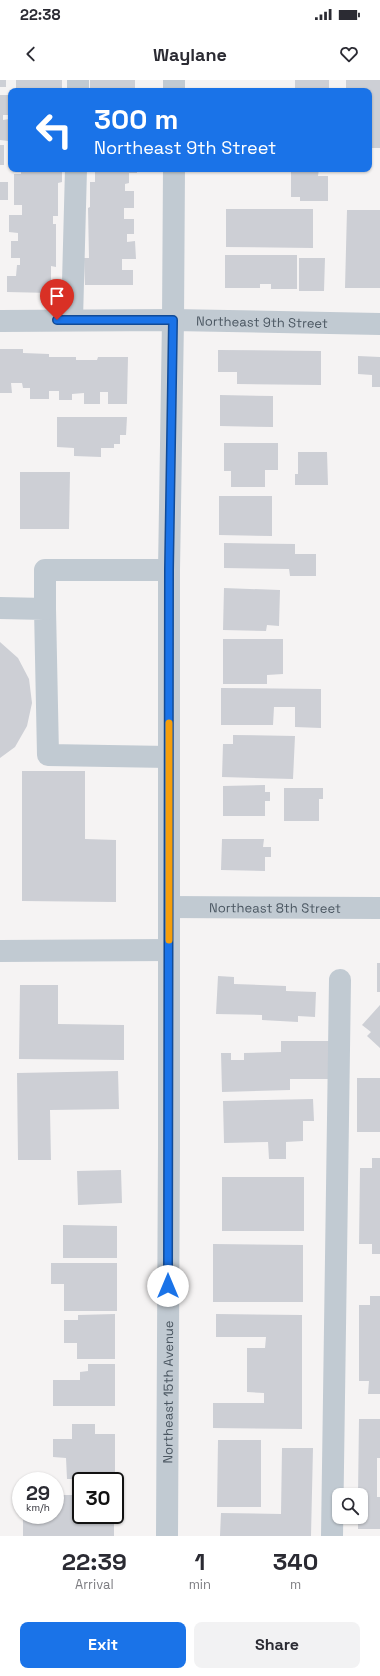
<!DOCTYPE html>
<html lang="en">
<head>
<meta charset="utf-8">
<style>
  body { margin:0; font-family:"Space Grotesk",sans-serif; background:#f2f2f3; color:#2b2b33; height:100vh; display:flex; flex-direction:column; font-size:15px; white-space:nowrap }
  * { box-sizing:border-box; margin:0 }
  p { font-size:13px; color:#7c7c81 }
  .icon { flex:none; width:22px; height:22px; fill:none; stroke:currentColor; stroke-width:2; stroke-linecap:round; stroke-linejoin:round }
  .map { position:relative; height:1456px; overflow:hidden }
  .side { display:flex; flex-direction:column; background:#fff; flex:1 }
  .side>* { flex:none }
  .guide { position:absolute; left:8px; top:8px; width:364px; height:84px; border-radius:8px; box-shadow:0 1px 3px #0004; background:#1a73e8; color:#fff; overflow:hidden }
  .fabs { position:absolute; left:332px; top:1408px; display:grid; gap:8px }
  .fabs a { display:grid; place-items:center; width:36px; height:36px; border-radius:8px; background:#fff; box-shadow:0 1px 3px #0004; font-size:20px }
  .speed { position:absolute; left:12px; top:1392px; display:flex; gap:8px; font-size:20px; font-weight:700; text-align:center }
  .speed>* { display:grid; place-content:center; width:52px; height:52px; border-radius:50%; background:#fff; box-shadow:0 1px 3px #0004; line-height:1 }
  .speed small { font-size:10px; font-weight:400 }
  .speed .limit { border:2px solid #111; border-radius:6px; background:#fff; color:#111 }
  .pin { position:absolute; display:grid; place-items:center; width:34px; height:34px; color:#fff; margin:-41px -17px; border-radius:50% 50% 50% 0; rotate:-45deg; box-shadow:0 0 4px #0007 }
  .pin .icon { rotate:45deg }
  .me { position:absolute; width:44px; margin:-22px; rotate:0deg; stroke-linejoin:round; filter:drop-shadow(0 0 3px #0008) }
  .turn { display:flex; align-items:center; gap:14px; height:84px; padding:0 20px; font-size:18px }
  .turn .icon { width:52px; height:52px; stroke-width:2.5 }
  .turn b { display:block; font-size:28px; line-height:34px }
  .eta { display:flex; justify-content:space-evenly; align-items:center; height:68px; text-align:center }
  .eta b { font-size:24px; font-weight:700; line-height:28px }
  .cta { display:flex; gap:8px; margin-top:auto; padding:8px 20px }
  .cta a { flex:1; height:46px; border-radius:8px; background:#1a73e8; color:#fff; font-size:16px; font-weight:700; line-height:46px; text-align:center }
  .cta a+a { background:#f2f2f3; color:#2b2b33 }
  .status { display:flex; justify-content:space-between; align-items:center; height:28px; padding:0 20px; background:#fff; direction:ltr }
  .status svg { height:11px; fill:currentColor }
  header { display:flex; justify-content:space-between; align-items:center; height:52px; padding:0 20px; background:#fff; font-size:18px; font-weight:700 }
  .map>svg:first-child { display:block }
  .building { fill:#cdcfd5 }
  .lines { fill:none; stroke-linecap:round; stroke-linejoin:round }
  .minor { stroke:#c1cad2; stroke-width:22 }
  .route-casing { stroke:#114b97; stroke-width:10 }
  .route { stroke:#1a73e8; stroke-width:7 }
  .slow { stroke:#f59e0b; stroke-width:7 }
  .labels { text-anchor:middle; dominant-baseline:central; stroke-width:3; stroke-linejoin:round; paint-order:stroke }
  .street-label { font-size:13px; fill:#4a5661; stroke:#fff }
</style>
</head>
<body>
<div class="status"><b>22:38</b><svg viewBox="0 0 49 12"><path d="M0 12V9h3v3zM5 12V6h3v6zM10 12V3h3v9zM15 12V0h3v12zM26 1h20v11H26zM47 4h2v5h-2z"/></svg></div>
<header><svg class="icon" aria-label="back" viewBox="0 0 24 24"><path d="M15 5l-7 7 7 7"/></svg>Waylane<svg class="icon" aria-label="heart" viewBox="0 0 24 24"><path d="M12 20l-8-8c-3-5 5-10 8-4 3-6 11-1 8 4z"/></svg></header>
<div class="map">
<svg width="380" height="1456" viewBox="0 0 380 1456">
  <rect width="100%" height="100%" fill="#f5f3f3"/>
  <path class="building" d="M 0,0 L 6,0 L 6,7 L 0,7 Z
    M 16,0 L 62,0 L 62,11 L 25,11 L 25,9 L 16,9 Z
    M 90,0 L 135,0 L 135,11 L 90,11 Z
    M 295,0 L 329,0 L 329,11 L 295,11 Z
    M 346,0 L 380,0 L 380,68 L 369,68 L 369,11 L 346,11 Z
    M 0,15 L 11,15 L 11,35 L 3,35 L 3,40 L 9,39 L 8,61 L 0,60 Z
    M 0,65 L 4,65 L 4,85 L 0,85 Z
    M 21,89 L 62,89 L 62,102 L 58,103 L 58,136 L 53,136 L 53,144 L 56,144 L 56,187 L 51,186 L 51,213 L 7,212 L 7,196 L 16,196 L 17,185 L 20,185 L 20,178 L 11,178 L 11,161 L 18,161 L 18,153 L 9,152 L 9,135 L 22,135 L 22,125 L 14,125 L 14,94 L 21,94 Z
    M 95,89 L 137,89 L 137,93 L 129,93 L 129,103 L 125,104 L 125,111 L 134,111 L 134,128 L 124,128 L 124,139 L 134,139 L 134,154 L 127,154 L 127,162 L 135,161 L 136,179 L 122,179 L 122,190 L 133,190 L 133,205 L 85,205 L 84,178 L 89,178 L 88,128 L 90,127 L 90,102 L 95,102 Z
    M 291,89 L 319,89 L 318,96 L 328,96 L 328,121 L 300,121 L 300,117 L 291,117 Z
    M 0,102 L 8,102 L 8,120 L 0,120 Z
    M 226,129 L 313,129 L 313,168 L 226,167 Z
    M 347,130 L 380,130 L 380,208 L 345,208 Z
    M 225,175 L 297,175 L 297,209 L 271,209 L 271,204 L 260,204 L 260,208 L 225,208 Z
    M 299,178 L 325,178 L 324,211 L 299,211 Z
    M 0,269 L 23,269 L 23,273 L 49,274 L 49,277 L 76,277 L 76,280 L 97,280 L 98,277 L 128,277 L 127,324 L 108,324 L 108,312 L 100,312 L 100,324 L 84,324 L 84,313 L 72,314 L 72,320 L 59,320 L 59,311 L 49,311 L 49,319 L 30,319 L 30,308 L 23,308 L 22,303 L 11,303 L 12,313 L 0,313 Z
    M 218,270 L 321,271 L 321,305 L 237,304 L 237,292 L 218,292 Z
    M 358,276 L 380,277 L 380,307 L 372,307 L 372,295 L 358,294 Z
    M 220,315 L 273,316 L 273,347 L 220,346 Z
    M 57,337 L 127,337 L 126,355 L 120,355 L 120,364 L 114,364 L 114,368 L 101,368 L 101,377 L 74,376 L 74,368 L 57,367 Z
    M 224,363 L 278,363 L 278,390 L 265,390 L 265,407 L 231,407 L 231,391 L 224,391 Z
    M 298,372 L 327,372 L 328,405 L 295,405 L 295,394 L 298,394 Z
    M 20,392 L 70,392 L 69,449 L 20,449 Z
    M 219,416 L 272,416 L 272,456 L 219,455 Z
    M 224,463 L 295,464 L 295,474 L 316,474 L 316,496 L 290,496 L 289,489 L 224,488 Z
    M 224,508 L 280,510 L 279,546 L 267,545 L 266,551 L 223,550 Z
    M 223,559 L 283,559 L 283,594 L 267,595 L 267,604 L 223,604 Z
    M 0,562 L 18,578 L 29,599 L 32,623 L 27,646 L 15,667 L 0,678 Z
    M 221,608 L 321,609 L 321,648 L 295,647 L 295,627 L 274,627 L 273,645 L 221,645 Z
    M 233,655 L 295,656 L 293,699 L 222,697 L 223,664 L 233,664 Z
    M 22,691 L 85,691 L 85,759 L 116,760 L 116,822 L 22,821 Z
    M 265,705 L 265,712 L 270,712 L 270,721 L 265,721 L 265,736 L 223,736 L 223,706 Z
    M 284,708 L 323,708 L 323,719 L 319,719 L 319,741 L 284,741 Z
    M 222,759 L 264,759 L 263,767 L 271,767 L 271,777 L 265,777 L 265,791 L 221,790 Z
    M 377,883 L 380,883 L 380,912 L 377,912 Z
    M 218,896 L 234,897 L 234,904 L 286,906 L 286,911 L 316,912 L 315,937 L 298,936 L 298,942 L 262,940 L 262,935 L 216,934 Z
    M 20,905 L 58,905 L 58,944 L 124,945 L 124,980 L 19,979 Z
    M 380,925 L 380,968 L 367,956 L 371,952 L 362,945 Z
    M 281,961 L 329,961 L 329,999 L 290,999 L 290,1010 L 222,1012 L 221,973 L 231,973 L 231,980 L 244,980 L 244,973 L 281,972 Z
    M 118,991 L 119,1029 L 50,1030 L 51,1080 L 18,1080 L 17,993 Z
    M 357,998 L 380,998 L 380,1052 L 357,1052 Z
    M 313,1019 L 314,1041 L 303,1041 L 303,1061 L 286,1062 L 286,1079 L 269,1079 L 268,1062 L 224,1063 L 223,1021 Z
    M 372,1078 L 380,1078 L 380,1174 L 372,1174 L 372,1164 L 359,1164 L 360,1088 L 372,1088 Z
    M 121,1090 L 122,1123 L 78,1125 L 77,1091 Z
    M 222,1097 L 304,1097 L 304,1151 L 222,1151 Z
    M 63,1145 L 117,1146 L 117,1178 L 63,1178 Z
    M 213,1164 L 303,1165 L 303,1222 L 213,1222 Z
    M 51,1183 L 117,1183 L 117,1231 L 64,1231 L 64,1204 L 51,1204 Z
    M 370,1216 L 380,1216 L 380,1314 L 368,1314 L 369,1301 L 359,1301 L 359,1225 L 370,1225 Z
    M 115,1234 L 115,1279 L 77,1279 L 77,1263 L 64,1263 L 64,1240 L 78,1240 L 78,1235 Z
    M 216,1234 L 302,1235 L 302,1349 L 213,1348 L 213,1323 L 264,1323 L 264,1313 L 247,1312 L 247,1268 L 265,1268 L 266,1257 L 216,1257 Z
    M 88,1284 L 115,1284 L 115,1326 L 53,1326 L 53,1300 L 80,1300 L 80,1292 L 88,1291 Z
    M 359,1339 L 380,1339 L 380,1378 L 377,1378 L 377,1417 L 380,1417 L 380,1449 L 358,1449 L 358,1437 L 361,1437 L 361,1415 L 358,1415 Z
    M 72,1344 L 95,1344 L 95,1354 L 115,1354 L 115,1399 L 67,1399 L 66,1378 L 53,1377 L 53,1359 L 72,1359 Z
    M 218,1360 L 261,1360 L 261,1427 L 217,1427 Z
    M 282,1368 L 313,1368 L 311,1456 L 220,1456 L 221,1433 L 281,1434 Z
    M 55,1415 L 81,1415 L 81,1435 L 114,1435 L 114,1456 L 23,1456 L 23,1435 L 55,1435 Z"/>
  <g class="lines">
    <g class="minor">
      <path d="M 78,11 L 78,0"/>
      <path d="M 174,11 L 174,0"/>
      <path d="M 72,240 L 76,89"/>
      <path id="s1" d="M 0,241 L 173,240 L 380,244"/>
      <path d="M 0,528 L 45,529 L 48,675 L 169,677"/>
      <path d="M 45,529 L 45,490 L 169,490"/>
      <path id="s2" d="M 169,827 L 380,828"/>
      <path d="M 0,871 L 169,870"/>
      <path id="s3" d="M 167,1456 L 169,1066 L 169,490 L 173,240 L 174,89"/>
      <path d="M 332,1456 L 340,900"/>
    </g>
  </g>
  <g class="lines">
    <g class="route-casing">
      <path id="route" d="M 57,240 L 173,240 L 169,490 L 168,1206"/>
    </g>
    <use href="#route" class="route"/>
    <path class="slow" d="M 169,860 L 169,643"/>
  </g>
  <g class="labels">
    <g class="street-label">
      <text stroke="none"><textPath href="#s1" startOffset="262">Northeast 9th Street</textPath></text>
      <text stroke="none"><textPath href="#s2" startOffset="106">Northeast 8th Street</textPath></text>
      <text stroke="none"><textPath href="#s3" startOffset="144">Northeast 15th Avenue</textPath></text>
    </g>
  </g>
</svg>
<div class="fabs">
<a><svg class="icon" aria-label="search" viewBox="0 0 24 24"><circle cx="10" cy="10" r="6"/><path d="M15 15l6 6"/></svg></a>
</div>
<div class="speed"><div>29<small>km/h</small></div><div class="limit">30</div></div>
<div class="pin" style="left:57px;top:240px;background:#d93025"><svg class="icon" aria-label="arrive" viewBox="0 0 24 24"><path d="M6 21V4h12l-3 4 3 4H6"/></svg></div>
<svg class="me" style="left:168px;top:1206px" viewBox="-20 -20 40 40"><circle r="19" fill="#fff"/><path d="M0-13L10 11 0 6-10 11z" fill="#1a73e8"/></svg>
<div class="guide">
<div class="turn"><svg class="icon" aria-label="left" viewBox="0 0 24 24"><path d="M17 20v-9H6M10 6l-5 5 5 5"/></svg><div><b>300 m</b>Northeast 9th Street</div></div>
</div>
</div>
<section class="side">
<div class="eta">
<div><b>22:39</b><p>Arrival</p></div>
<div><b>1</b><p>min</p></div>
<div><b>340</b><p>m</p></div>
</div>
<div class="cta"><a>Exit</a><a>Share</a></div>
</section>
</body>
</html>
